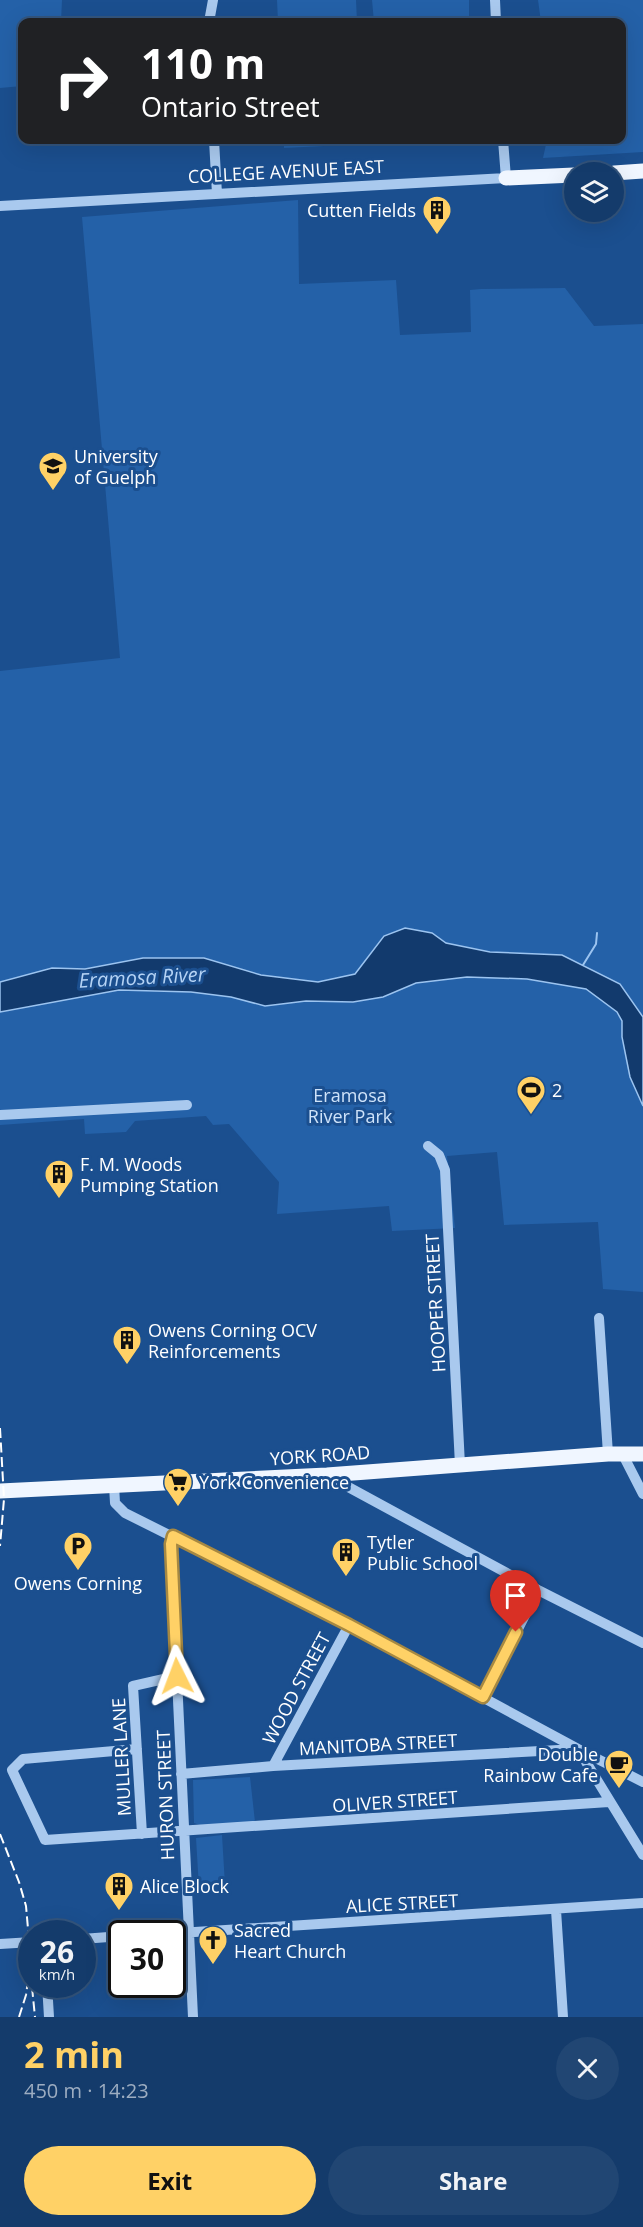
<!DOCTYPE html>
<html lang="en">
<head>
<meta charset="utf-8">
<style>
  body { margin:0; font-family:"Open Sans",sans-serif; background:#214673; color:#f1f3f6; height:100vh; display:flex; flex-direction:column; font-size:22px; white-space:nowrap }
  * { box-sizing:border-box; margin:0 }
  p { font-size:20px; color:#9dadc1 }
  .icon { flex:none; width:33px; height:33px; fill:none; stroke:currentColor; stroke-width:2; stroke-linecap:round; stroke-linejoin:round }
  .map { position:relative; height:2017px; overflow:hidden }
  .panel { display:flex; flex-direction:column; background:#143b6b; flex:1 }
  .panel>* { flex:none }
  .hud { position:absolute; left:18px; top:18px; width:608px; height:126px; border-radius:12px; box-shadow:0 6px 24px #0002,0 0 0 2px #33557e; background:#202124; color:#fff; overflow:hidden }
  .tools { position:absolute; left:564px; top:162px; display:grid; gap:12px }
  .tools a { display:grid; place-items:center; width:60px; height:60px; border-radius:50%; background:#143b6b; box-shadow:0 6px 24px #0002,0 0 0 2px #33557e; font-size:30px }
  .speed { position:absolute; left:18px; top:1920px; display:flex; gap:12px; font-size:30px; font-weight:700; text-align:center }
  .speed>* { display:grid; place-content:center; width:78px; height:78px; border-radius:50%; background:#143b6b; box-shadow:0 6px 24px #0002,0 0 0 2px #33557e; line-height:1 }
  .speed small { font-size:15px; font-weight:400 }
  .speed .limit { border:3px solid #111; border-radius:9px; background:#fff; color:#111 }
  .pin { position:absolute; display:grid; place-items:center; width:51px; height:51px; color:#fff; margin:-62px -26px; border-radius:50% 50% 50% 0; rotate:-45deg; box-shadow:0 0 6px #0007 }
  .pin .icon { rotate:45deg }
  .me { position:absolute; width:66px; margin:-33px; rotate:357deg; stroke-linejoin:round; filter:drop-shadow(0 0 4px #0008) }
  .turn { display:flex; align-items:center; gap:21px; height:126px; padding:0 24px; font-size:27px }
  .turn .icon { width:78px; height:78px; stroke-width:2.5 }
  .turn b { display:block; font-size:42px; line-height:51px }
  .round { display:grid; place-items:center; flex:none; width:63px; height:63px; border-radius:32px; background:#214673 }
  .summary { display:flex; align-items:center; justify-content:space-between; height:102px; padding:0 24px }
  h1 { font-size:36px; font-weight:700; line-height:45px; color:#ffd166 }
  .primary-button { display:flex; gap:12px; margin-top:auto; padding:12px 24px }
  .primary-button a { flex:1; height:69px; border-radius:36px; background:#ffd166; color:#111; font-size:24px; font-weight:700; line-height:69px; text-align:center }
  .primary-button a+a { background:#214673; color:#f1f3f6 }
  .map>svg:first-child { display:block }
  .green { fill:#2461a8 }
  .water { fill:#123a6d; stroke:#9cc4f0; stroke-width:1.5 }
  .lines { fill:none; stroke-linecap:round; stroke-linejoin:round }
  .stream { stroke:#9cc4f0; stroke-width:2 }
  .minor { stroke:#a9c9ee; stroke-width:10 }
  .major { stroke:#f0f6ff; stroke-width:15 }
  .rail { stroke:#fff; stroke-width:2; stroke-dasharray:10 4.5; stroke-linecap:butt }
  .route-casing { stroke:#a68842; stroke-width:15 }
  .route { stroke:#ffd166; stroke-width:10 }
  .labels { text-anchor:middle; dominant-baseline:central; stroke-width:6; stroke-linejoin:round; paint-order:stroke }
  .street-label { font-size:18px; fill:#fff; stroke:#1b4f8f }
  .poi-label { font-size:18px; fill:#fff; stroke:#1b4f8f; text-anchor:start }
  .park-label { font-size:18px; fill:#cfe3fa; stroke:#1b4f8f }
  .water-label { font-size:20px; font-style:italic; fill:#b5d3f5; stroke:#1b4f8f }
</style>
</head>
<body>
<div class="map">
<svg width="643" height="2017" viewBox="0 0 643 2017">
  <rect width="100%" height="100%" fill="#1b4f8f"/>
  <path class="green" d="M 0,0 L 62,0 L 61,22 L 22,22 L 22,86 L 0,88 Z
    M 277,0 L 356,0 L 357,22 L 278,22 Z
    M 372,0 L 469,0 L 469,22 L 374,22 Z
    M 538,0 L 643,0 L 643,152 L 543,158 L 547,140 L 621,140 L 621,22 L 541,22 Z
    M 284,140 L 364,140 L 364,144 L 284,148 Z
    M 298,200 L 299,284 L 396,280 L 400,335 L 471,332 L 470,290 L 481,289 L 565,288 L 594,326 L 643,324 L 643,1017 L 620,984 L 562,955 L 490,952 L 446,943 L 431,933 L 384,937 L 355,974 L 318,982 L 261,975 L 204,958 L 143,958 L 85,969 L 52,968 L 0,982 L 0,671 L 120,658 L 82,217 Z
    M 467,977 L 527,979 L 586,989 L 617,1012 L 622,1021 L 622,1037 L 643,1106 L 643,1292 L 603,1289 L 598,1222 L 504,1225 L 497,1152 L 447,1156 L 455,1228 L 392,1231 L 389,1206 L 277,1214 L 279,1182 L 229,1124 L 213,1125 L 206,1116 L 135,1121 L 126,1132 L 85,1134 L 84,1119 L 0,1125 L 0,1012 L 119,990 L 191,992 L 231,997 L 265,1006 L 306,1001 L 353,1002 L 383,997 L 416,983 Z
    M 250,1777 L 255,1822 L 200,1825 L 194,1823 L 193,1780 Z
    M 222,1835 L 225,1885 L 199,1888 L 196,1838 Z"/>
  <path class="water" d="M 405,928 L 432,933 L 446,943 L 490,952 L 562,955 L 620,984 L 643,1017 L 643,1106 L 630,1077 L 622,1037 L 622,1021 L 617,1012 L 586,989 L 527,979 L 467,977 L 416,983 L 383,997 L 353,1002 L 306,1001 L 265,1006 L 231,997 L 191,992 L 119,990 L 0,1012 L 0,982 L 52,968 L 85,969 L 143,958 L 204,958 L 261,975 L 318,982 L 355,974 L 384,936 Z"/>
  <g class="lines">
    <path class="stream" d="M 583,965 L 596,944 L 597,933"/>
    <path class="minor" d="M 495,0 L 496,22
      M 209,22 L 213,0
      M 214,140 L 217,194
      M 0,206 L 506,178 L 503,140
      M 0,1115 L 187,1105
      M 428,1146 L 439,1155 L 445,1170 L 460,1465
      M 599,1318 L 608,1454
      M 622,1453 L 643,1494
      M 328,1476 L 538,1590 L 643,1643
      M 114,1485 L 115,1503 L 125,1513 L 349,1625 L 578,1749 L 643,1782
      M 173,1536 L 171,1552 L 193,2017
      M 483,1697 L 538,1590
      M 137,1749 L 23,1759 L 12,1770 L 45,1840 L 609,1802
      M 578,1749 L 643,1855
      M 273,1766 L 349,1625
      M 181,1774 L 273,1766 L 577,1749
      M 142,1834 L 133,1686 L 177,1676
      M 556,1910 L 563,2017
      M 164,1934 L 643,1903
      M 82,1939 L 122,1936
      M 0,1944 L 32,1942
      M 47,1984 L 49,2017"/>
    <path class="major" d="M 614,173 L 643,171
      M 506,178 L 574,175
      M 0,1491 L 327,1475 L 608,1454 L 643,1454"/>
    <path class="rail" d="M 0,1428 L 4,1499 L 0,1546
      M 0,1834 L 19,1882 L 26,1906 L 32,1974
      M 32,1987 L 35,2017
      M 19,2017 L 26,1995 L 30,1967"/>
  </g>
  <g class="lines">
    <g class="route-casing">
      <path id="route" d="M 177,1676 L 171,1544 L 173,1536 L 349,1625 L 483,1697 L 516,1632"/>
    </g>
    <use href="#route" class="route"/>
  </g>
  <defs>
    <g id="building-pin" transform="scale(1.5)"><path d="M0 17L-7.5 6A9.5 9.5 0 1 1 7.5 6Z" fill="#ffd166" stroke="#1b4f8f"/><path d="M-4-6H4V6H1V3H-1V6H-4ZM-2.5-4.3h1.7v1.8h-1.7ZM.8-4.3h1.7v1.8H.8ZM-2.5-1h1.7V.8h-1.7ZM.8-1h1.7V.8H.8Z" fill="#111"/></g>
    <g id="university-pin" transform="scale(1.5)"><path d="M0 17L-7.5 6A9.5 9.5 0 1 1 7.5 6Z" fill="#ffd166" stroke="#1b4f8f"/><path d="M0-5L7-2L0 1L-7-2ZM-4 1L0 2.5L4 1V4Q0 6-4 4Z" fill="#111"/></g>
    <g id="stadium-pin" transform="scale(1.5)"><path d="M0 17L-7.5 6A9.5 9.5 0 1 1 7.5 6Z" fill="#ffd166" stroke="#1b4f8f"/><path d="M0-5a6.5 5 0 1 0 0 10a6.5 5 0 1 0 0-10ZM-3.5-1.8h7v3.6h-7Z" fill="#111"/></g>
    <g id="supermarket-pin" transform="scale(1.5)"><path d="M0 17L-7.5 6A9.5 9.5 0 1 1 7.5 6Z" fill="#ffd166" stroke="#1b4f8f"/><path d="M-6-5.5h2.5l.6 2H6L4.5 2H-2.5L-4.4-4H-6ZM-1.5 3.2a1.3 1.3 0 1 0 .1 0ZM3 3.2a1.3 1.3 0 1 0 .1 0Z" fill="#111"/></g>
    <g id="parking-pin" transform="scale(1.5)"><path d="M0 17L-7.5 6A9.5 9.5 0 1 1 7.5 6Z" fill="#ffd166" stroke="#1b4f8f"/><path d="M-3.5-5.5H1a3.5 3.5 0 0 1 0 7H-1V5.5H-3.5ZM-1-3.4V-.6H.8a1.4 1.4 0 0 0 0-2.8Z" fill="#111"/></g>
    <g id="cafe-pin" transform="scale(1.5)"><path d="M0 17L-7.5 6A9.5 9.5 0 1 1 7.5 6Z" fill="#ffd166" stroke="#1b4f8f"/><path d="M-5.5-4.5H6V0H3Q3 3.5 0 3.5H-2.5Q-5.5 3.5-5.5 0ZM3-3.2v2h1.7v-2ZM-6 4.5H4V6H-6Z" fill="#111"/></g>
    <g id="church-pin" transform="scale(1.5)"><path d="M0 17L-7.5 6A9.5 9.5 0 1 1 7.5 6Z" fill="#ffd166" stroke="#1b4f8f"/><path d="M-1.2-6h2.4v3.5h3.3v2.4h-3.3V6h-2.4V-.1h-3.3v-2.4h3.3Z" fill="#111"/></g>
  </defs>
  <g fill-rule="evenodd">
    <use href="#building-pin" x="437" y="210"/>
    <use href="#university-pin" x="53" y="466"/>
    <use href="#stadium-pin" x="531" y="1090"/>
    <use href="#building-pin" x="59" y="1174"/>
    <use href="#building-pin" x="127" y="1340"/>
    <use href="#supermarket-pin" x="178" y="1482"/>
    <use href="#parking-pin" x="78" y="1546"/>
    <use href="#building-pin" x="346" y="1552"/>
    <use href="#cafe-pin" x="619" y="1764"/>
    <use href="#building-pin" x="119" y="1886"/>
    <use href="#church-pin" x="213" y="1940"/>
  </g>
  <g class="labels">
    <g class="street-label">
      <text transform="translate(286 171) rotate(-3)">COLLEGE AVENUE EAST</text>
      <text transform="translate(435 1303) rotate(-93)">HOOPER STREET</text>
      <text transform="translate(320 1455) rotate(-4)">YORK ROAD</text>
      <text transform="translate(296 1688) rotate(-62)">WOOD STREET</text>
      <text transform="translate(378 1744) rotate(-3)">MANITOBA STREET</text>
      <text transform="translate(121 1757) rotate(-93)">MULLER LANE</text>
      <text transform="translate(165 1795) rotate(-92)">HURON STREET</text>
      <text transform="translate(395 1801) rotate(-4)">OLIVER STREET</text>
      <text transform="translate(402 1903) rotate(-3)">ALICE STREET</text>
    </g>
    <g class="poi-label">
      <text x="416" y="210" text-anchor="end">Cutten Fields</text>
      <text x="74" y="456">University<tspan x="74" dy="21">of Guelph</tspan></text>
      <text x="552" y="1090">2</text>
      <text x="80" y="1164">F. M. Woods<tspan x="80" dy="21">Pumping Station</tspan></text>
      <text x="148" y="1330">Owens Corning OCV<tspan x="148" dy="21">Reinforcements</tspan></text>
      <text x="199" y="1482">York Convenience</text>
      <text x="367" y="1542">Tytler<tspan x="367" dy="21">Public School</tspan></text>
      <text x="78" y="1583" text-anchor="middle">Owens Corning</text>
      <text x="598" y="1754" text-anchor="end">Double<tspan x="598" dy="21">Rainbow Cafe</tspan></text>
      <text x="140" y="1886">Alice Block</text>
      <text x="234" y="1930">Sacred<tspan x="234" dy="21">Heart Church</tspan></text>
    </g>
    <g class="park-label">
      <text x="350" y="1095">Eramosa<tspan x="350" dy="21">River Park</tspan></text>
    </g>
    <g class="water-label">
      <text transform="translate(142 977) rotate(-3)">Eramosa River</text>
    </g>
  </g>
</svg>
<div class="tools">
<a><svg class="icon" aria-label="layers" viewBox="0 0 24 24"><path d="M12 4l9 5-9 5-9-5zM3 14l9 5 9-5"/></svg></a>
</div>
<div class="speed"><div>26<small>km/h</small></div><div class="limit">30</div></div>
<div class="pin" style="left:516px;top:1632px;background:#d93025"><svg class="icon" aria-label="arrive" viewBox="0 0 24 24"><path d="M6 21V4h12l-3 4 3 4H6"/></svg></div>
<svg class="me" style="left:177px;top:1676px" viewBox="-20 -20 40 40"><path d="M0-17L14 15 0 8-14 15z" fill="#ffd166" stroke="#fff" stroke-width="4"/></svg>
<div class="hud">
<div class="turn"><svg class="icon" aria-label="right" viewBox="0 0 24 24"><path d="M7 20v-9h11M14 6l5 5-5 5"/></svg><div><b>110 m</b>Ontario Street</div></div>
</div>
</div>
<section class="panel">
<div class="summary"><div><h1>2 min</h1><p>450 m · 14:23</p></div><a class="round"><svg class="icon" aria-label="close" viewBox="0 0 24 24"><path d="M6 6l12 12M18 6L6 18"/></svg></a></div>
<div class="primary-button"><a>Exit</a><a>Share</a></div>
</section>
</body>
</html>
